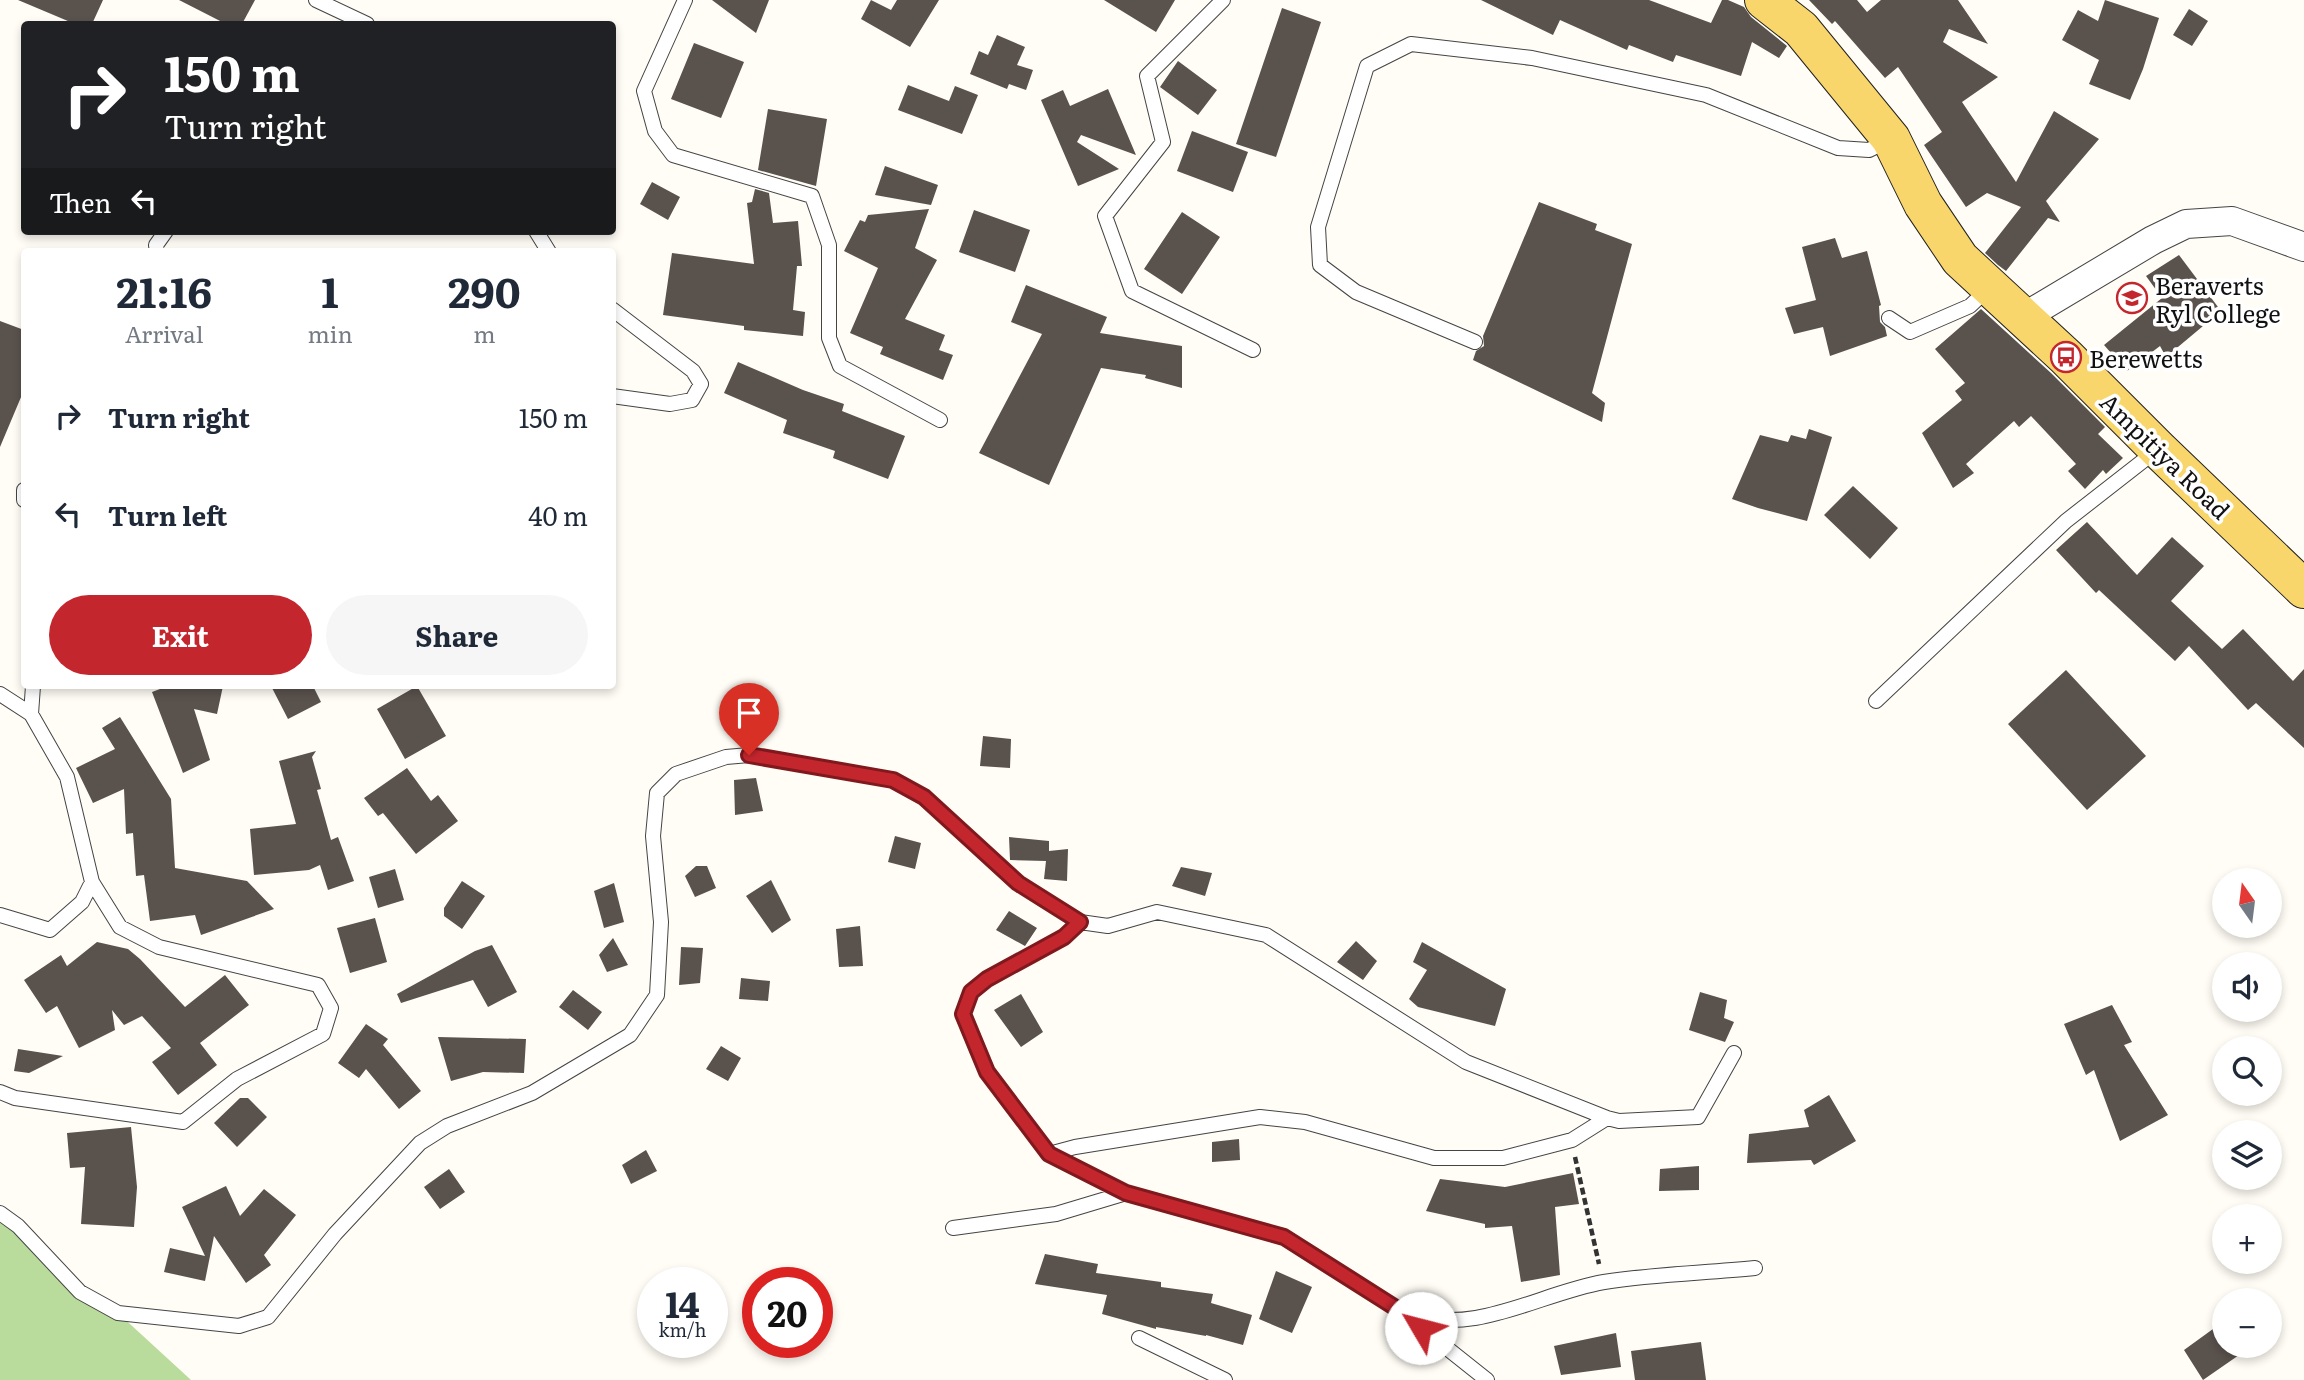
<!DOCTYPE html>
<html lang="en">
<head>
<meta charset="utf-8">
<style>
  body { margin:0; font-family:Literata,serif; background:#f6f6f7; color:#1f2937; height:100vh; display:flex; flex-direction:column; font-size:26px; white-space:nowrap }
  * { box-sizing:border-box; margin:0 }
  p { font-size:23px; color:#747a83 }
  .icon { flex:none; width:38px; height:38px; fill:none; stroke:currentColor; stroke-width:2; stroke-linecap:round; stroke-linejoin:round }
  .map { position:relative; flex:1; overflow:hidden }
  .side { position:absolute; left:21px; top:248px; width:595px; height:441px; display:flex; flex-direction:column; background:#fff; border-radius:7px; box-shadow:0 4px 10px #0003 }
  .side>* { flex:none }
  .hud { position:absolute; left:21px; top:21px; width:595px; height:214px; border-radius:7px; box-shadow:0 4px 10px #0003; background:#202124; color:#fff; overflow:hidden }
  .needle { width:46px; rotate:346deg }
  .controls { position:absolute; left:2212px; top:868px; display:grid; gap:14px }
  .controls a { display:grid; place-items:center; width:70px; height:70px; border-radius:50%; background:#fff; box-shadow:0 4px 10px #0003; font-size:35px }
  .speed { position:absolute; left:637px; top:1267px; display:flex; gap:14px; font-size:35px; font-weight:700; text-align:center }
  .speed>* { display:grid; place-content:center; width:91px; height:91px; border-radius:50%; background:#fff; box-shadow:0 4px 10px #0003; line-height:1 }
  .speed small { font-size:18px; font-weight:400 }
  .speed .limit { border:10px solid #d22; background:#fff; color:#111 }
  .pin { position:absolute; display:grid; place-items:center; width:60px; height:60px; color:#fff; margin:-72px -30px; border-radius:50% 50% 50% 0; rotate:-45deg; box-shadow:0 0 7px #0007 }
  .pin .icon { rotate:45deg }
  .me { position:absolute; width:77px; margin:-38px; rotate:307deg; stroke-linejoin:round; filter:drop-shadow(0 0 5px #0008) }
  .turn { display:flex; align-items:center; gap:24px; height:147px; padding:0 28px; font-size:32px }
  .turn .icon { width:91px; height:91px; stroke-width:2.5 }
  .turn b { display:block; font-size:49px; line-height:60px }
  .then { display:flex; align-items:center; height:66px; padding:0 28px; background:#0003; gap:14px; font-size:26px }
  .eta { display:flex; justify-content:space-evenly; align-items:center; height:119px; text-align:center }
  .eta b { font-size:42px; font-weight:700; line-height:49px }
  .button { display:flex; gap:14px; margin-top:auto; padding:14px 28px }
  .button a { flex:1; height:80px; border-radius:42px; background:#c4262e; color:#fff; font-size:28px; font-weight:700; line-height:80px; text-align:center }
  .button a+a { background:#f6f6f7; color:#1f2937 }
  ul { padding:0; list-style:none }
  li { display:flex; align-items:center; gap:21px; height:98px; padding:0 28px }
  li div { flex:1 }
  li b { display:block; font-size:26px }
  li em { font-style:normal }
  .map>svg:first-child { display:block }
  .forest { fill:#b9dc9c }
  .building { fill:#5a524d }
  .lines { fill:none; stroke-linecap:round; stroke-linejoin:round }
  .service-casing { stroke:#444; stroke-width:16 }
  .minor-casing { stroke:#444; stroke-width:30 }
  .primary-casing { stroke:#222; stroke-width:40 }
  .path { stroke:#333; stroke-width:4.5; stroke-dasharray:7 3.5; stroke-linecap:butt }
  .service { stroke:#fff; stroke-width:14 }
  .minor { stroke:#fff; stroke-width:28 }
  .primary { stroke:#f9d66b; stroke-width:38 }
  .route-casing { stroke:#7f191e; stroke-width:18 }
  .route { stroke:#c4262e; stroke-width:12 }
  .labels { text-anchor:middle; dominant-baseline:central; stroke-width:7; stroke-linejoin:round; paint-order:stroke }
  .poi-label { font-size:24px; fill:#111; stroke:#fff; text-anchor:start }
  .street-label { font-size:24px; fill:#111; stroke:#fff }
</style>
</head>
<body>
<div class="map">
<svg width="2304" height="1380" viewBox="0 0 2304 1380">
  <rect width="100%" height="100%" fill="#fffdf5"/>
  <path class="forest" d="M 0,1213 L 80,1292 L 118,1313 L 191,1380 L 0,1380 Z"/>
  <path class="building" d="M 18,0 L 103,0 L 92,24 L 75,24 Z
    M 179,0 L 255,0 L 242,24 L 226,24 Z
    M 712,0 L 769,0 L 756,33 Z
    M 871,0 L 891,10 L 897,0 L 939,0 L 910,47 L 861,19 Z
    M 1104,0 L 1175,0 L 1156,32 Z
    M 1481,0 L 1649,0 L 1711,23 L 1722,0 L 1728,0 L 1744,7 L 1751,17 L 1787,46 L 1779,58 L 1752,42 L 1741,76 L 1676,55 L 1673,62 L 1629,45 L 1627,50 L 1560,20 L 1553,35 Z
    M 1809,0 L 1857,0 L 1867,12 L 1881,0 L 1958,0 L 1988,44 L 1949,29 L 1943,42 L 1998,77 L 1962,102 L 2016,182 L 2054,111 L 2099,139 L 2046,201 L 2060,222 L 2048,218 L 2006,271 L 1998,265 L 1985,253 L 2021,207 L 1987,193 L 1966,207 L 1924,145 L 1942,132 L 1898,67 L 1885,78 L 1835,21 L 1832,24 Z
    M 2105,0 L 2159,18 L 2143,69 L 2130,100 L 2089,84 L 2099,60 L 2062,40 L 2078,10 L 2098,21 Z
    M 1282,8 L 1321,22 L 1276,157 L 1236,144 Z
    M 2189,9 L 2208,21 L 2192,46 L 2173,35 Z
    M 997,35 L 1025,47 L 1017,65 L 1033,70 L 1026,90 L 1009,84 L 1007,89 L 970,74 L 979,51 L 988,55 Z
    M 694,43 L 744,62 L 721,118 L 671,99 Z
    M 1178,61 L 1217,90 L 1198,115 L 1160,87 Z
    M 908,85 L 949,101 L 955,86 L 978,95 L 962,134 L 898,110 Z
    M 1108,89 L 1136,155 L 1081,135 L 1077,142 L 1119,169 L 1078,186 L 1041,100 L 1063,90 L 1070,106 Z
    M 768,109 L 827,119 L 816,186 L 758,170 Z
    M 1192,131 L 1248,152 L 1233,192 L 1177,171 Z
    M 885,166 L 938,185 L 931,205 L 875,195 Z
    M 652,182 L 680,197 L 668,220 L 640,204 Z
    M 755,189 L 769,193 L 773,223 L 798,221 L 802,266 L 797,266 L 793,310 L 805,312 L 803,336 L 744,330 L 744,326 L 663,315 L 672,253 L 754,264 L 747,203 L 752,202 Z
    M 1539,202 L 1597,224 L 1595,230 L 1632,244 L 1592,393 L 1605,403 L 1602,422 L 1473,360 L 1476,351 L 1484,346 L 1483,336 Z
    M 929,209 L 915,248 L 937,260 L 905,319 L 945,335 L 939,350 L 953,355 L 943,380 L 880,354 L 883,347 L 850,333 L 878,268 L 844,251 L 860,220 L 865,222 L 868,215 Z
    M 974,210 L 1030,230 L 1015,272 L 959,252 Z
    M 1182,212 L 1220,237 L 1182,294 L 1144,269 Z
    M 1835,238 L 1842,258 L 1867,251 L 1881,305 L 1879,306 L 1880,322 L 1885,327 L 1887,336 L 1830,356 L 1823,327 L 1794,334 L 1785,308 L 1816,300 L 1802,247 Z
    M 2179,255 L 2221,311 L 2166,357 L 2160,346 L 2127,371 L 2104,345 L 2162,298 L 2146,276 Z
    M 1026,285 L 1107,317 L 1100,333 L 1182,346 L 1182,388 L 1145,378 L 1146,375 L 1101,368 L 1049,485 L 979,453 L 1042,334 L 1011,322 Z
    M 1981,309 L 2051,373 L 2105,427 L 2098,434 L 2123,458 L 2106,474 L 2103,470 L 2085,489 L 2068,471 L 2076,464 L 2031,416 L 2019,427 L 2014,421 L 1966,464 L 1974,473 L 1953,488 L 1922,433 L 1962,400 L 1955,391 L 1965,383 L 1935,349 Z
    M 0,321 L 24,330 L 24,390 L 0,447 Z
    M 738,362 L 803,390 L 844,404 L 842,411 L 905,436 L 888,479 L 833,458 L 835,451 L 783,433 L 787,420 L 724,393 Z
    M 1809,429 L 1832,437 L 1807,521 L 1758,508 L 1732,499 L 1760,435 L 1788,442 L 1791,435 L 1806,439 Z
    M 1853,486 L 1898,528 L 1870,559 L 1824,515 Z
    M 2087,522 L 2137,575 L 2172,537 L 2204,566 L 2171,601 L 2222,649 L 2243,629 L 2293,681 L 2304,669 L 2304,748 L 2256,703 L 2248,710 L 2189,646 L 2175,661 L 2099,590 L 2096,593 L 2056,550 Z
    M 2066,670 L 2146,756 L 2087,810 L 2008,724 Z
    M 168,686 L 223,686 L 217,714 L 194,709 L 210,760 L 183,773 L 152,692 Z
    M 271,686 L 313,686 L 321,702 L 288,719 Z
    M 417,686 L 446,736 L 405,759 L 377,709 Z
    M 120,717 L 171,799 L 175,868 L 247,881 L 274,909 L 201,935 L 195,915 L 150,921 L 144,875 L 136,876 L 133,833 L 126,834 L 124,789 L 93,803 L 76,768 L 115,749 L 102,728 Z
    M 983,736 L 1011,739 L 1010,768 L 980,766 Z
    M 316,751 L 312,757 L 321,789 L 317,790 L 331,840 L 338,837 L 354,881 L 328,890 L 320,865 L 309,870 L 254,875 L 250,829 L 296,824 L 279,761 Z
    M 407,768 L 431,801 L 438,795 L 458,821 L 416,854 L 383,813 L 378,816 L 364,798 Z
    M 756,778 L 763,811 L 735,815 L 734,780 Z
    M 895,836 L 921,843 L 915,869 L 888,862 Z
    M 1009,837 L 1049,841 L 1049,851 L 1068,849 L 1067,881 L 1044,879 L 1046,861 L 1010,860 Z
    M 696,866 L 707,866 L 716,888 L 695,897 L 685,876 Z
    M 1181,867 L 1212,873 L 1205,896 L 1172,886 Z
    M 395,869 L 404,900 L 378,908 L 369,877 Z
    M 771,880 L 791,920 L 772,933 L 746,896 Z
    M 462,881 L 485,896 L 462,929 L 444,916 L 444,908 Z
    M 614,883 L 624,922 L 604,928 L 594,891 Z
    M 1009,911 L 1037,928 L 1025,946 L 996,930 Z
    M 375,918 L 387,962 L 350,973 L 337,928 Z
    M 860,926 L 863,966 L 839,967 L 836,929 Z
    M 613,938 L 628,965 L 607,972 L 599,955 Z
    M 1356,941 L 1377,961 L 1363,980 L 1337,962 Z
    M 97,942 L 128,949 L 140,959 L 185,1007 L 225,975 L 249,1005 L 200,1043 L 217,1065 L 178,1095 L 152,1062 L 171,1048 L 142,1016 L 124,1025 L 112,1010 L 115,1030 L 79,1048 L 57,1006 L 46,1013 L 24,980 L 61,955 L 67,966 Z
    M 1422,942 L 1506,989 L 1495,1026 L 1418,1007 L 1409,999 L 1427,970 L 1413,962 Z
    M 492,945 L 517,992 L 488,1007 L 473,980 L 401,1003 L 397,994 L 475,951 Z
    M 681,947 L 703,948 L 700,983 L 679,985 Z
    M 741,978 L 770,981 L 768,1001 L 739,999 Z
    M 573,990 L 602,1012 L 588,1030 L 559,1007 Z
    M 1700,992 L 1727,1000 L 1724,1018 L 1734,1022 L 1725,1042 L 1689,1030 Z
    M 1021,994 L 1043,1032 L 1021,1047 L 994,1010 Z
    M 2112,1005 L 2132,1042 L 2124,1045 L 2168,1115 L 2120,1141 L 2094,1070 L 2086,1075 L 2064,1024 Z
    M 366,1024 L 388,1039 L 383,1045 L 421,1091 L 399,1109 L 366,1069 L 359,1078 L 338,1063 Z
    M 438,1037 L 526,1039 L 524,1073 L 483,1072 L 451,1081 Z
    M 721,1046 L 741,1058 L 728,1081 L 706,1069 Z
    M 18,1049 L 63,1056 L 29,1073 L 14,1071 Z
    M 1829,1095 L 1856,1141 L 1814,1165 L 1811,1160 L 1747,1163 L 1749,1134 L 1809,1127 L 1804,1110 Z
    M 240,1098 L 248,1098 L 267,1117 L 237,1147 L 214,1123 Z
    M 131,1127 L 137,1187 L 134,1227 L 81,1224 L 85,1167 L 70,1168 L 67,1133 Z
    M 1239,1139 L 1240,1160 L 1212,1162 L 1212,1142 Z
    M 646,1150 L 657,1171 L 631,1184 L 622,1165 Z
    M 1699,1166 L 1699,1190 L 1659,1191 L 1660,1169 Z
    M 449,1169 L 465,1192 L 440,1209 L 424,1187 Z
    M 1573,1173 L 1579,1204 L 1555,1207 L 1560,1275 L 1521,1282 L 1512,1226 L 1485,1228 L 1485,1224 L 1426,1211 L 1440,1179 L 1505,1187 Z
    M 226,1186 L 240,1216 L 264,1189 L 296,1215 L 264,1255 L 271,1265 L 246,1283 L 214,1236 L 205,1281 L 164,1272 L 170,1248 L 205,1256 L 182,1207 Z
    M 1045,1254 L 1098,1264 L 1096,1273 L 1161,1282 L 1161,1287 L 1213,1294 L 1211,1303 L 1252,1315 L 1243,1345 L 1206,1335 L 1206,1336 L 1156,1327 L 1156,1329 L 1102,1314 L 1107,1295 L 1035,1284 Z
    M 1276,1271 L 1312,1287 L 1292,1333 L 1259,1319 Z
    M 2224,1321 L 2224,1346 L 2252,1346 L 2203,1380 L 2184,1350 Z
    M 1616,1333 L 1621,1367 L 1561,1375 L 1554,1346 Z
    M 1701,1342 L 1706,1380 L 1635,1380 L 1631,1351 Z"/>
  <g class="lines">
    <g class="service-casing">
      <path id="service" d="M 316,0 L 367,24
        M 685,0 L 644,91 L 655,131 L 673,155 L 812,196 L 829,245 L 829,338 L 840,366 L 940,420
        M 1223,0 L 1147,76 L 1163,142 L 1105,216 L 1132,291 L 1253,350
        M 536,231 L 549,252
        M 157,252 L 156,245 L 166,231
        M 612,309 L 693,371 L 701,384 L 692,400 L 670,404 L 612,396
        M 1889,318 L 1910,332 L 1970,306 L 1989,288
        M 1475,342 L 1356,292 L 1320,265 L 1318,227 L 1367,66 L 1411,44 L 1532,58 L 1706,95 L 1838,148 L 1869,150 L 1891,139
        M 24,490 L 24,500
        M 0,694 L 31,714 L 67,777 L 92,882 L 120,927 L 159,947 L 318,985 L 331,1008 L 323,1034 L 237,1079 L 183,1122 L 15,1098 L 0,1092
        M 1876,701 L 2066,521 L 2157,450
        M 31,714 L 33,686
        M 0,915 L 50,930 L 82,902 L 92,882
        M 1080,922 L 1064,937 L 987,979 L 971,992 L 963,1014 L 987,1072 L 1049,1154 L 1126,1193 L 1284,1237 L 1399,1310 L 1487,1380
        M 1049,1154 L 1075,1147 L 1260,1117 L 1305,1122 L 1434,1158 L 1503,1158 L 1572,1140 L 1607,1118
        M 0,1213 L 18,1226 L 80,1292 L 118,1313 L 239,1326 L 268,1317 L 335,1234 L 420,1143 L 447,1126 L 532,1093 L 630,1035 L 657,995 L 661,922 L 653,836 L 657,793 L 676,774 L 726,757 L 749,755 L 893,780 L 924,797 L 1018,883 L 1080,922 L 1108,926 L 1157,912 L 1266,935 L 1466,1062 L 1607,1118 L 1619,1121 L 1698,1117 L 1734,1053
        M 953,1228 L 1056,1214 L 1126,1193
        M 1411,1314 C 1476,1336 1540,1293 1604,1282 C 1653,1274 1705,1273 1755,1268
        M 1139,1338 L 1225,1380"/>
    </g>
    <g class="minor-casing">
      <path id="minor" d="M 2024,317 L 2153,240 L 2186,224 L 2232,221 L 2304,247"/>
    </g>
    <g class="primary-casing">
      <path id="primary" d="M 1764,0 L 1801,29 L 1891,139 L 1923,204 L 1960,259 L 2066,357 L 2158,449 L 2304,589"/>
    </g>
    <path class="path" d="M 1575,1157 L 1599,1264"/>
    <use href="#service" class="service"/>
    <use href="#minor" class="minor"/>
    <use href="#primary" class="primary"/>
  </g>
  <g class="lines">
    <g class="route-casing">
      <path id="route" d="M 749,755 L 893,780 L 924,797 L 1018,883 L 1080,922 L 1064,937 L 987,979 L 971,992 L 963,1014 L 987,1072 L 1049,1154 L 1126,1193 L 1284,1237 L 1399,1310 L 1421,1328"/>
    </g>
    <use href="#route" class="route"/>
  </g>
  <defs>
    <g id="school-ring" transform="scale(1.575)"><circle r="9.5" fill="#fff" stroke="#c4262e" stroke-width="1.5"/><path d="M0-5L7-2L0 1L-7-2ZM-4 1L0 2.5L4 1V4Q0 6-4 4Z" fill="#c4262e"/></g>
    <g id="bus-ring" transform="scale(1.575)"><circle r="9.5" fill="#fff" stroke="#c4262e" stroke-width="1.5"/><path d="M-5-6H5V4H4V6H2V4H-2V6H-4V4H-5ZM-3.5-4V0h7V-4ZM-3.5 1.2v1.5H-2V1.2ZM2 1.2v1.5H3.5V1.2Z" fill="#c4262e"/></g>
  </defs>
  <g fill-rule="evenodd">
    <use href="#school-ring" x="2132" y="298"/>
    <use href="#bus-ring" x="2066" y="357"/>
  </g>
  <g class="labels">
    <g class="poi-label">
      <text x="2155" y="284">Beraverts<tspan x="2155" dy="28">Ryl College</tspan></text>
      <text x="2089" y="357">Berewetts</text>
    </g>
    <g class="street-label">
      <text transform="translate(2166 455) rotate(44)">Ampitiya Road</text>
    </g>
  </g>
</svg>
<div class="controls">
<a><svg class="needle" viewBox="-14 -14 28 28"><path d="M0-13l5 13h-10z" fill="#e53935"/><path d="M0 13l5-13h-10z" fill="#747a83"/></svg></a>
<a><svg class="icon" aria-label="sound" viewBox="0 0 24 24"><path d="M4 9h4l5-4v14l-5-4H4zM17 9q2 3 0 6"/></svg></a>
<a><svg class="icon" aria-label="search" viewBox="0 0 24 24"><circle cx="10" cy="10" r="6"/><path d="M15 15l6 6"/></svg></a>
<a><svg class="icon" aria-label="layers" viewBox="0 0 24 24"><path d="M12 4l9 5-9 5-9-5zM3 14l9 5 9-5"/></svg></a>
<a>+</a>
<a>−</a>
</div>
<div class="speed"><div>14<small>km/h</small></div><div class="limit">20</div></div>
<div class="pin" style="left:749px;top:755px;background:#d93025"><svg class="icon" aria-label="arrive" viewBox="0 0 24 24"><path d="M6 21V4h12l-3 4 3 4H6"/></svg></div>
<svg class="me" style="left:1421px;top:1328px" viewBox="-20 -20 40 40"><circle r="19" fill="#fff"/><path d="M0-13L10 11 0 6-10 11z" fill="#c4262e"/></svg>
<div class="hud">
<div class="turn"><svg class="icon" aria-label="right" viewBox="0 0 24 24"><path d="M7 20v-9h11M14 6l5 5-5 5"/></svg><div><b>150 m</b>Turn right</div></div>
<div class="then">Then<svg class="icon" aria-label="left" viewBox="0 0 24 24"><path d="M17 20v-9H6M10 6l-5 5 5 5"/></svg></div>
</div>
<section class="side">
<div class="eta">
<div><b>21:16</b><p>Arrival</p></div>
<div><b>1</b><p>min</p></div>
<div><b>290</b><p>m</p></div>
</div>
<ul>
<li><svg class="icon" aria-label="right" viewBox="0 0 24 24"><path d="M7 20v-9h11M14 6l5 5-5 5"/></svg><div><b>Turn right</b></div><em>150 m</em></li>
<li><svg class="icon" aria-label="left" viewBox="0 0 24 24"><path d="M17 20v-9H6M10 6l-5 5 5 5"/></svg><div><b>Turn left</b></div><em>40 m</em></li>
</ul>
<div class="button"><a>Exit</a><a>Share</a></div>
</section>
</div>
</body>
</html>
